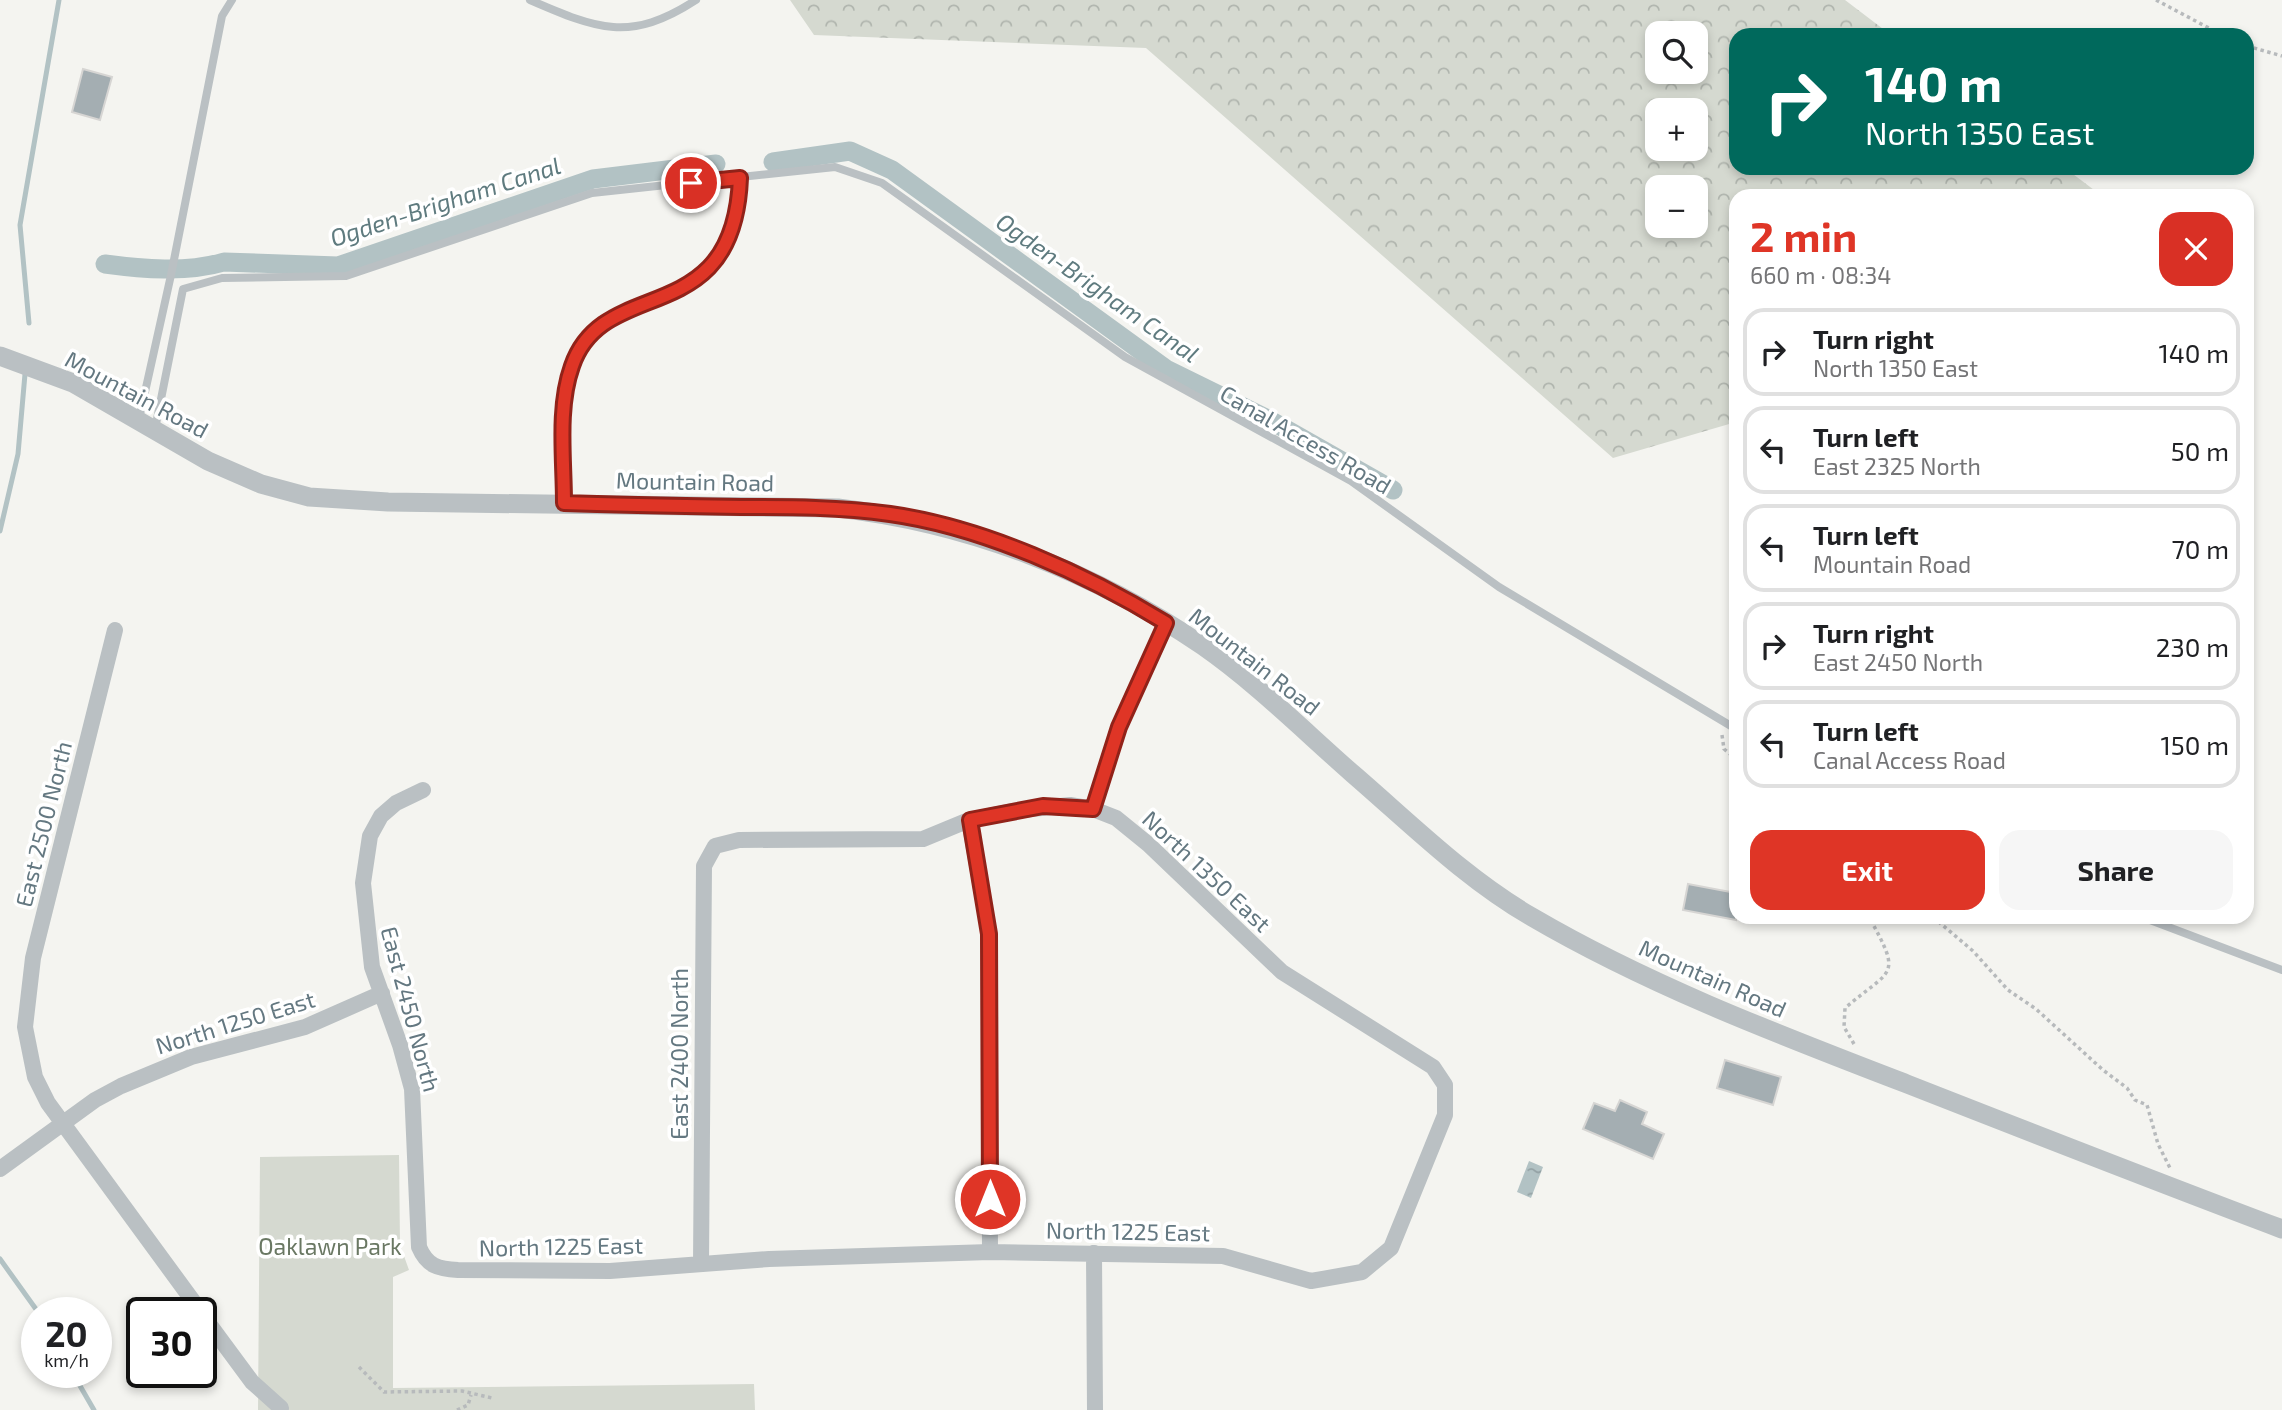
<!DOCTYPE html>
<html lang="en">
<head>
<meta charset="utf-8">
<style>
  body { margin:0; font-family:"Exo 2",sans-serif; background:#f6f6f6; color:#202124; height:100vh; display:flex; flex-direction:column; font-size:26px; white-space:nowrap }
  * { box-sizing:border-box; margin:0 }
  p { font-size:23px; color:#757577 }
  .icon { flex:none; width:38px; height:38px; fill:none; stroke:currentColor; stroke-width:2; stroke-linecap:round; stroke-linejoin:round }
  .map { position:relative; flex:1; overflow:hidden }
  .drawer { position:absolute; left:1729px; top:189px; width:525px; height:735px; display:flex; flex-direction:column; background:#fff; border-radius:21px; box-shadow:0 4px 10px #0003 }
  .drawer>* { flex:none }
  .guide { position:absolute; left:1729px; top:28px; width:525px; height:147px; border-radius:21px; box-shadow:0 4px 10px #0003; background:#00695c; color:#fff; overflow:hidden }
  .controls { position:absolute; left:1645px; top:21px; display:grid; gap:14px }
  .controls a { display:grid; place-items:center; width:63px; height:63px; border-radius:14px; background:#fff; box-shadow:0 4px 10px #0003; font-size:35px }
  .speed { position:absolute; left:21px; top:1297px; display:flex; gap:14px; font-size:35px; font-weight:700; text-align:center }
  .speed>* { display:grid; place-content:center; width:91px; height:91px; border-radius:50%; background:#fff; box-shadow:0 4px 10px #0003; line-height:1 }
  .speed small { font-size:18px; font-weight:400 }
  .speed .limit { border:4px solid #111; border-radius:10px; background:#fff; color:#111 }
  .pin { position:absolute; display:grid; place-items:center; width:60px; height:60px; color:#fff; margin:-30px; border:4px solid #fff; border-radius:50%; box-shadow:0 2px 7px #0007 }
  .me { position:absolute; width:77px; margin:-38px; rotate:0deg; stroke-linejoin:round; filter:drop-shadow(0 0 5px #0008) }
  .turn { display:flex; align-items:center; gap:24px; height:147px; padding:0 21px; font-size:32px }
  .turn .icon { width:91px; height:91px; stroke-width:2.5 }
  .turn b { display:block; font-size:49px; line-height:60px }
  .round { display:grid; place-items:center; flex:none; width:74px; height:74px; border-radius:21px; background:#f6f6f6 }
  .head { display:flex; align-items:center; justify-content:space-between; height:119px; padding:0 21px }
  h1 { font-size:42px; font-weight:700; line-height:52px; color:#df3526 }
  .button { display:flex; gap:14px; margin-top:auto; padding:14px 21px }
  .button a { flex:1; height:80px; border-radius:21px; background:#df3526; color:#fff; font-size:28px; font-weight:700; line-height:80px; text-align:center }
  .button a+a { background:#f6f6f6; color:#202124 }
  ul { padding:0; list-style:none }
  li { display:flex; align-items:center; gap:21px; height:88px; margin:0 14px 10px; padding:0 7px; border:4px solid #e0e0e0; border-radius:21px }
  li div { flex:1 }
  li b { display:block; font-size:26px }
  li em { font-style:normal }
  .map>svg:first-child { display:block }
  .green { fill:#d5d9d0 }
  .forest { fill:url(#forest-crowns); fill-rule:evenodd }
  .water { fill:url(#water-ripples) }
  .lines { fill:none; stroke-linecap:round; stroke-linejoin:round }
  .stream { stroke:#b2c2c4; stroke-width:5 }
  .canal { stroke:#b2c2c4; stroke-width:19 }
  .building { fill:#a4aeb2; stroke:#d6d5d3; stroke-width:2 }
  .path { stroke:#b7babc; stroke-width:3.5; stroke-dasharray:3.5 3.5; stroke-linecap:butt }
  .service { stroke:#bac0c3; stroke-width:8 }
  .minor { stroke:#bac0c3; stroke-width:16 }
  .tertiary { stroke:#bac0c3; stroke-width:19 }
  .route-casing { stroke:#912219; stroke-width:18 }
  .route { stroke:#df3526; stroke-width:12 }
  .labels { text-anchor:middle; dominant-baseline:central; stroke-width:7; stroke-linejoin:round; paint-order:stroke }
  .street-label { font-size:23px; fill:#647881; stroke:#fff }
  .park-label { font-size:23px; fill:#6a7863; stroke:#fff }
  .water-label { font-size:24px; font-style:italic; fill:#5f7b7f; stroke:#fff }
</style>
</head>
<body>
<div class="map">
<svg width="2282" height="1410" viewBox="0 0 2282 1410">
  <defs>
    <pattern id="forest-crowns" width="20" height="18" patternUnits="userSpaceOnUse" patternTransform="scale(1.75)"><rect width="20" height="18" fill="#d5d9d0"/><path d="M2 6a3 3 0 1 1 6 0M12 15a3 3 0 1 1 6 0" fill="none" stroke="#b0b5ae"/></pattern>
    <pattern id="water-ripples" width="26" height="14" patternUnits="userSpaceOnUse" patternTransform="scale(1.75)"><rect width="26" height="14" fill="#b2c2c4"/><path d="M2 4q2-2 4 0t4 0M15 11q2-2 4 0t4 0" fill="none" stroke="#94a2a5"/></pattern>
  </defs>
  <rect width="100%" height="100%" fill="#f4f4f0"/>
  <path class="green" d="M 399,1155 L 400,1245 L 409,1270 L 393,1277 L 393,1388 L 754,1384 L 755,1410 L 258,1410 L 260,1157 Z"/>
  <path class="forest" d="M 790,0 L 1845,0 L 1891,35 L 1736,35 L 1736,168 L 2065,168 L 2102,196 L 1736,196 L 1736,422 L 1613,458 L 1146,48 L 814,35 ZM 1657,33 L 1696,33 L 1696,72 L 1657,72 ZM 1657,110 L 1696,110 L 1696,149 L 1657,149 ZM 1657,187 L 1696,187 L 1696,226 L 1657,226 Z"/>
  <path class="water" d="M 1529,1161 L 1543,1167 L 1531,1198 L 1517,1192 Z"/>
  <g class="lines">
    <path class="stream" d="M 29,323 L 20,225 L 59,0
      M 0,531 L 18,454 L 25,374
      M 0,1259 L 38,1312
      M 72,1372 L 94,1410"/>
    <path class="canal" d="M 773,162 L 850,151 L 892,170 L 1166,369 L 1268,419 L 1393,490
      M 105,264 C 142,269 187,273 224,262 L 338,266 L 593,179 L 716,164"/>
  </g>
  <path class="building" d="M 83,69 L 112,77 L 100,120 L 72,112 Z
    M 1688,884 L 1736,893 L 1736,920 L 1683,910 Z
    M 1725,1060 L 1781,1077 L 1773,1105 L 1717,1088 Z
    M 1620,1100 L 1647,1112 L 1642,1124 L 1664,1134 L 1653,1159 L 1583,1129 L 1594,1103 L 1615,1111 Z"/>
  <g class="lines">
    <path class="path" d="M 2156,0 L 2222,35
      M 2247,46 L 2282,56
      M 1722,735 L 1724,749 L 1736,759
      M 1933,917 L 1973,951 L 2008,990 L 2036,1009 L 2103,1070 L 2127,1088 L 2135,1100 L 2147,1105 L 2158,1144 L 2170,1168
      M 1854,1044 L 1844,1027 L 1845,1008 C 1892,968 1903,978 1869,917
      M 359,1367 L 384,1392 L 462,1391 L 492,1398
      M 457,1410 L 468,1405 L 471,1395"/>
    <path class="service" d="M 530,0 C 597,29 630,43 696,0
      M 139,419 L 171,275 L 222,16 L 232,0
      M 155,429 L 183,289 L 222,278 L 346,276 L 592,193 L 835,167 L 882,183 L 1125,357 L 1351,481 L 1499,587 L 1736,729
      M 2142,917 L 2282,970"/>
    <path class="minor" d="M 564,503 C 564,459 557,408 572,366 C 604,273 733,334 740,178
      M 115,630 L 33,958 L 25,1027 L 35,1077 L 48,1103 L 201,1312
      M 423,790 L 396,803 L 381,816 L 370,836 L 363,883 L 372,967 L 400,1045 L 412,1089 L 419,1247 C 427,1266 438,1269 458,1270 L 610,1271 L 769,1259 L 990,1252 L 1223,1256 L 1311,1281 L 1362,1272 L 1391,1248 L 1445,1115 L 1445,1085 L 1433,1067 L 1282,972 L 1148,844 L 1116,818 L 1093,809 L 1070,805 L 1012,811 L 969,820 L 923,839 L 739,840 L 715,846 L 704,866 L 701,1264
      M 1093,809 L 1119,727 L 1166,623
      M 969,820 L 989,934 L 990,1252
      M 0,1169 L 95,1100 L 121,1086 L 191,1057 L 305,1027 L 382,993
      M 1094,1253 L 1095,1410
      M 201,1313 L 252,1382 L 281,1408"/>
    <path class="tertiary" d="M 0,356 L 73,383 L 208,461 L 261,484 L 309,497 L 388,502 L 838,508 C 969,523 1095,572 1203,646 C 1256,683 1304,731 1353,774 C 1411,824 1466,879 1532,917 C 1650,986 1780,1035 1907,1084 C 2032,1133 2157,1182 2282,1229"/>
  </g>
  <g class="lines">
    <g class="route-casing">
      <path id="route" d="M 691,183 L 740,178 C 734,333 604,273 572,366 C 557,408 564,459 564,503 C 623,505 682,506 741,507 C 791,507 840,507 890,514 C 983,527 1086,574 1166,623 L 1119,727 L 1093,809 L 1043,806 L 970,820 L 989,934 L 990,1199"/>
    </g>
    <use href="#route" class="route"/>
  </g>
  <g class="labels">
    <g class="street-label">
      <text transform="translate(137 394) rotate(28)">Mountain Road</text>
      <text transform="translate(1306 439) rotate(30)">Canal Access Road</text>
      <text transform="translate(695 481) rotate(1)">Mountain Road</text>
      <text transform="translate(1255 661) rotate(38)">Mountain Road</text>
      <text transform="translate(43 824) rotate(-76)">East 2500 North</text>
      <text transform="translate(1207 871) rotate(43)">North 1350 East</text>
      <text transform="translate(1713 978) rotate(24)">Mountain Road</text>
      <text transform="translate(411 1009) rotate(75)">East 2450 North</text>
      <text transform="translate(235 1022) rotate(-17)">North 1250 East</text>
      <text transform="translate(679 1054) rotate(-90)">East 2400 North</text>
      <text transform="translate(1128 1231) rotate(1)">North 1225 East</text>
      <text transform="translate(561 1246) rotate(-1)">North 1225 East</text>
    </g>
    <g class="park-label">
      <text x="330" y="1246">Oaklawn Park</text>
    </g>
    <g class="water-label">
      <text transform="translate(445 201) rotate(-18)">Ogden-Brigham Canal</text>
      <text transform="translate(1098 287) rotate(35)">Ogden-Brigham Canal</text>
    </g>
  </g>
</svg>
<div class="controls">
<a><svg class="icon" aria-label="search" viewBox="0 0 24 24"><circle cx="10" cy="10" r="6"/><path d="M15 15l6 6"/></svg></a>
<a>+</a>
<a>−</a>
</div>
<div class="speed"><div>20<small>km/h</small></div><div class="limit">30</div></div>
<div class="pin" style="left:691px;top:183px;background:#d93025"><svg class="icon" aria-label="arrive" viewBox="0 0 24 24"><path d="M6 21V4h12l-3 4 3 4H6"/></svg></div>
<svg class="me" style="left:990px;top:1199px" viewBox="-20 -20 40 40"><circle r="17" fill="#df3526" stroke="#fff" stroke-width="3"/><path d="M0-11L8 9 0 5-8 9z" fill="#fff"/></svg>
<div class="guide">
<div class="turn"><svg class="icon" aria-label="right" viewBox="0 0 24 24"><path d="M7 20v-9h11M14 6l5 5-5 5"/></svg><div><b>140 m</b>North 1350 East</div></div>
</div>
<section class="drawer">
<div class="head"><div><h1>2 min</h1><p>660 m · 08:34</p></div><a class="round" style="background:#d93025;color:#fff"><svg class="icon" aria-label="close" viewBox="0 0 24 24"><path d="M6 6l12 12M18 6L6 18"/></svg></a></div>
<ul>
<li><svg class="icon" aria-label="right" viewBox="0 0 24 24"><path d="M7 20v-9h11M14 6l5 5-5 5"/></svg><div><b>Turn right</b><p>North 1350 East</p></div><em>140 m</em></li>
<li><svg class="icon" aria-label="left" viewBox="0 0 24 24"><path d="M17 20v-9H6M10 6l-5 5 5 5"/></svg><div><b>Turn left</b><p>East 2325 North</p></div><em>50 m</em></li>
<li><svg class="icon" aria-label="left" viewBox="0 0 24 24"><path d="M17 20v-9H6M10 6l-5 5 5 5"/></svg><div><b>Turn left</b><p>Mountain Road</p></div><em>70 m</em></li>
<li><svg class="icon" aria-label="right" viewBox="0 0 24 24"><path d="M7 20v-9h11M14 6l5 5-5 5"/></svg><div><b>Turn right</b><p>East 2450 North</p></div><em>230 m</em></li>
<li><svg class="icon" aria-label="left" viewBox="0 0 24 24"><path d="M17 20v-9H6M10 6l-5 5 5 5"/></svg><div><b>Turn left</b><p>Canal Access Road</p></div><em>150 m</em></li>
</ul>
<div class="button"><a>Exit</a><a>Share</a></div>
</section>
</div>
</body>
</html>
